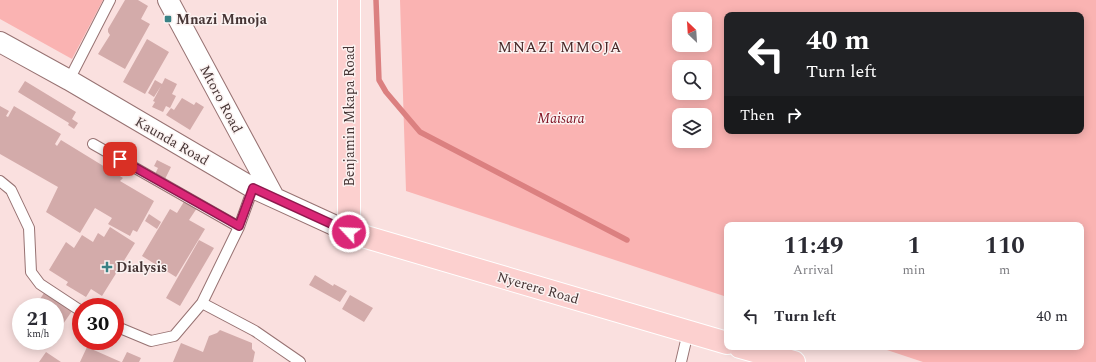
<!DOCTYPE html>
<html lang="en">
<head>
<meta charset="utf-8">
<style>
  body { margin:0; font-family:Spectral,serif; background:#f2f2f3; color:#2b2b33; height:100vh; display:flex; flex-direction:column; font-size:15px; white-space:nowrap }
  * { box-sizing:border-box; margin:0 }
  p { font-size:13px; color:#7c7c81 }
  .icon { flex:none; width:22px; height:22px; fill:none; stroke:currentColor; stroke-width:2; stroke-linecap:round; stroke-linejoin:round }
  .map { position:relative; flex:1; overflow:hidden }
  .sheet { position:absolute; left:724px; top:222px; width:360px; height:128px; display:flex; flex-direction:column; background:#fff; border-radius:8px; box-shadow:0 2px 10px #0003 }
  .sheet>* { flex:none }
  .hud { position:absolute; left:724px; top:12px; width:360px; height:122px; border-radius:8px; box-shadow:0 2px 10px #0003; background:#202124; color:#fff; overflow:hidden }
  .needle { width:26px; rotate:335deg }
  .fabs { position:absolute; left:672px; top:12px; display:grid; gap:8px }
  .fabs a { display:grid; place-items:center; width:40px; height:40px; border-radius:8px; background:#fff; box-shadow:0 2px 10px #0003; font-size:20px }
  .speed { position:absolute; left:12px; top:298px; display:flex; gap:8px; font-size:20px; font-weight:700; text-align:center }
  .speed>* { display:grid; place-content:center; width:52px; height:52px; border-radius:50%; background:#fff; box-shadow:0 2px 10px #0003; line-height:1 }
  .speed small { font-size:10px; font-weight:400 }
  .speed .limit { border:6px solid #d22; background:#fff; color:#111 }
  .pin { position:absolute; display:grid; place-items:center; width:34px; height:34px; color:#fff; margin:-17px; border-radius:8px; box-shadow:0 2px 6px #0006 }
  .me { position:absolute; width:44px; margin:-22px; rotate:295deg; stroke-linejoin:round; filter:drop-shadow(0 0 3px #0008) }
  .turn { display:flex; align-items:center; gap:14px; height:84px; padding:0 16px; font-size:18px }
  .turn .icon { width:52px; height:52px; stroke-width:2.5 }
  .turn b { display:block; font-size:28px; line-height:34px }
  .then { display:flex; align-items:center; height:38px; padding:0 16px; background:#0003; gap:8px; font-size:15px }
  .eta { display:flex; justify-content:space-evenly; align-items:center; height:68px; text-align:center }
  .eta b { font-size:24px; font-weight:700; line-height:28px }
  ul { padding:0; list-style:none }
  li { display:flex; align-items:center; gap:12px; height:52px; padding:0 16px }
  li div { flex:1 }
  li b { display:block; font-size:15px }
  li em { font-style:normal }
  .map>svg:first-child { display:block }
  .green { fill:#fab3b2; fill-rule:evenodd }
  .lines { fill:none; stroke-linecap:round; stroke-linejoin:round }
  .stream { stroke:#db8080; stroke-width:5.5 }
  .building { fill:#d3abaa }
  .service-casing { stroke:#977272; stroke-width:12 }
  .minor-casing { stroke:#977272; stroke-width:22 }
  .primary-casing { stroke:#fff; stroke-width:24 }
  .service { stroke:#fff; stroke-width:10 }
  .minor { stroke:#fff; stroke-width:20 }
  .primary { stroke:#fcd0cf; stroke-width:22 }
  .route-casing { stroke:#8e194d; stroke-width:10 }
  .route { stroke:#db2777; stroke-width:7 }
  .poi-dot { fill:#398285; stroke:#fbf2f1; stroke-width:1.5 }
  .labels { text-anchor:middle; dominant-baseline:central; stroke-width:3; stroke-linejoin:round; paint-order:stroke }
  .poi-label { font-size:14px; font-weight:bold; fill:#463535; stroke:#fbf2f1; text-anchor:start }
  .street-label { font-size:14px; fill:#463535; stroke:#fbf2f1 }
  .park-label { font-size:14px; font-style:italic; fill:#811424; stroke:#fbf2f1 }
  .neighbourhood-label { font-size:15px; letter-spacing:1px; fill:#462727; stroke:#fbf2f1 }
</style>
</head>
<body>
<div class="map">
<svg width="1096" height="362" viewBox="0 0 1096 362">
  <rect width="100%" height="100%" fill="#fae0df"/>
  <path class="green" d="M 0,0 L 103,0 L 72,59 L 0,19 Z
    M 400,0 L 1096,0 L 1096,362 L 923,362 L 878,347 L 1081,347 L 1081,225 L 727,225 L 727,297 L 406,191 ZM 727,15 L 1081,15 L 1081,131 L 727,131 ZM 679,19 L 705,19 L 705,45 L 679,45 ZM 679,67 L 705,67 L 705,93 L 679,93 ZM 679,115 L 705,115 L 705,141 L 679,141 Z"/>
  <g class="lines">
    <path class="stream" d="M 376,0 L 379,80 L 386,92 L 420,132 L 627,240"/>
  </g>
  <path class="building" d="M 125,0 L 138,0 L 148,6 L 141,19 L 150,24 L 125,69 L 98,54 L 110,35 L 108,32 L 108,29 Z
    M 147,39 L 169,52 L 145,94 L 123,82 Z
    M 165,78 L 177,84 L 172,94 L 176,96 L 170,108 L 166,106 L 163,112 L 152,107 L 155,102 L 153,101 L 161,86 L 154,97 L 148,93 L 155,80 L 162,84 Z
    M 25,81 L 76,112 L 72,119 L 78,123 L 74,129 L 68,125 L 69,123 L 18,92 Z
    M 182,98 L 194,105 L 196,102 L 204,107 L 190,130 L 166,115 L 171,108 L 174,110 Z
    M 0,106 L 9,111 L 6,116 L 8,117 L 14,106 L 61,134 L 55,144 L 57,146 L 61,140 L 123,178 L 120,181 L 154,201 L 137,232 L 133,230 L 130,236 L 108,224 L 112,218 L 95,208 L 80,233 L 46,212 L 58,187 L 0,154 Z
    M 157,160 L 171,167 L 165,179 L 155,174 L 158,168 L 154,166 Z
    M 185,200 L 197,208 L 189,220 L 205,229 L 176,277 L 142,256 L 170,209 L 177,213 Z
    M 149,214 L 161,222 L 157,229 L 145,221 Z
    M 110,227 L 135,243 L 102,296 L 91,289 L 86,297 L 66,285 L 68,282 L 49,270 L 66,242 L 74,248 L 82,235 L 93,242 L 98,233 L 104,237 Z
    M 199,240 L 214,248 L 180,306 L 166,298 Z
    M 315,275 L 333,286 L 334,284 L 347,291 L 340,302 L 309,285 Z
    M 44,293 L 72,311 L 61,327 L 55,323 L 55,307 L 42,307 L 44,305 L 38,302 Z
    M 350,295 L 373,308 L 364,322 L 342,309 Z
    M 220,330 L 252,343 L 252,349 L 255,352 L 253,362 L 173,362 L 181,343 L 203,352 L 209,336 L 217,333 Z
    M 87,347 L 121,362 L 80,362 Z
    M 46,352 L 61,362 L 39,362 Z
    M 127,352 L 141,358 L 139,362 L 122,362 Z"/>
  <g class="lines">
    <g class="service-casing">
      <path id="service" d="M 69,80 L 110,0
        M 93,144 L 239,227
        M 0,181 L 11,190 L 29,228 L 31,272 L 40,284 L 81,311
        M 202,303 L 255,331 L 300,362
        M 115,326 L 151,341 L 174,336 L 202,303 L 239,227 L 253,188
        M 681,362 L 688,332"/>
    </g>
    <g class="minor-casing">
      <path id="minor" d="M 168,0 L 274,197
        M 0,42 L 69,80 L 253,188 L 349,232"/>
    </g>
    <g class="primary-casing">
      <path id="primary" d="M 349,0 L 349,232 L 727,343
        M 740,347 L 794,362"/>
    </g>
    <use href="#service" class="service"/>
    <use href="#minor" class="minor"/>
    <use href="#primary" class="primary"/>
  </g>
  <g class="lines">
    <g class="route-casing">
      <path id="route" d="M 120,159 L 239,226 L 253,188 L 349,232"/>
    </g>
    <use href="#route" class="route"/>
  </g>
  <g class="poi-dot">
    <rect x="164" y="15" width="8" height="8" rx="2"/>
    <path d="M105 261h4v4h4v4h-4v4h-4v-4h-4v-4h4z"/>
  </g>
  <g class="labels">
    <g class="poi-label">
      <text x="176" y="19">Mnazi Mmoja</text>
      <text x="116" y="267">Dialysis</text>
    </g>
    <g class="street-label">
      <text transform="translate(221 99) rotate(62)">Mtoro Road</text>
      <text transform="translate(349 116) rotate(-90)">Benjamin Mkapa Road</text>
      <text transform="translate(172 141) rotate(30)">Kaunda Road</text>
      <text transform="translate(538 288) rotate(16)">Nyerere Road</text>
    </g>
    <g class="park-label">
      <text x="561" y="118">Maisara</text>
    </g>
    <g class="neighbourhood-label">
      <text x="560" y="47">MNAZI MMOJA</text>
    </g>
  </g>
</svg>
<div class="fabs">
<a><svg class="needle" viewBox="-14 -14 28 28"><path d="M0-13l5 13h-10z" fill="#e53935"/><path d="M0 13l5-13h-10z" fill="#7c7c81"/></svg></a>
<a><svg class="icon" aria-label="search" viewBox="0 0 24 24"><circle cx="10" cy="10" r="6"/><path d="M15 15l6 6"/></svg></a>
<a><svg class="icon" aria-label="layers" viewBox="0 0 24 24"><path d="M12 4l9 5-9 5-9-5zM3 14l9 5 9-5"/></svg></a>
</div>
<div class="speed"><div>21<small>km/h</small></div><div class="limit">30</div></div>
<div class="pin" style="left:120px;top:159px;background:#d93025"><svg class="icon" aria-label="arrive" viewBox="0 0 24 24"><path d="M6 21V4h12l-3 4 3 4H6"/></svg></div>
<svg class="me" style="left:349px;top:232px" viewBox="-20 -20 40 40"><circle r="17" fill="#db2777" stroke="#fff" stroke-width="3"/><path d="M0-11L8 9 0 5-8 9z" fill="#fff"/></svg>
<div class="hud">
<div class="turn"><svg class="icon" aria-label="left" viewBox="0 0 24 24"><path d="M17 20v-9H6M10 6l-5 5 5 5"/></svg><div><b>40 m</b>Turn left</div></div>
<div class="then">Then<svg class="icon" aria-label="right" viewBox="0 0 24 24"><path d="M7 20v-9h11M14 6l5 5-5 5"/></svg></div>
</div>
<section class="sheet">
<div class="eta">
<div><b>11:49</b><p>Arrival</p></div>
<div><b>1</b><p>min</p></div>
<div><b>110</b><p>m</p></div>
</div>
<ul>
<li><svg class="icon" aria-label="left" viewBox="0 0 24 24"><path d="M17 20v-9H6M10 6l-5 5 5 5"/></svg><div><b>Turn left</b></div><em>40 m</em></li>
</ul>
</section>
</div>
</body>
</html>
